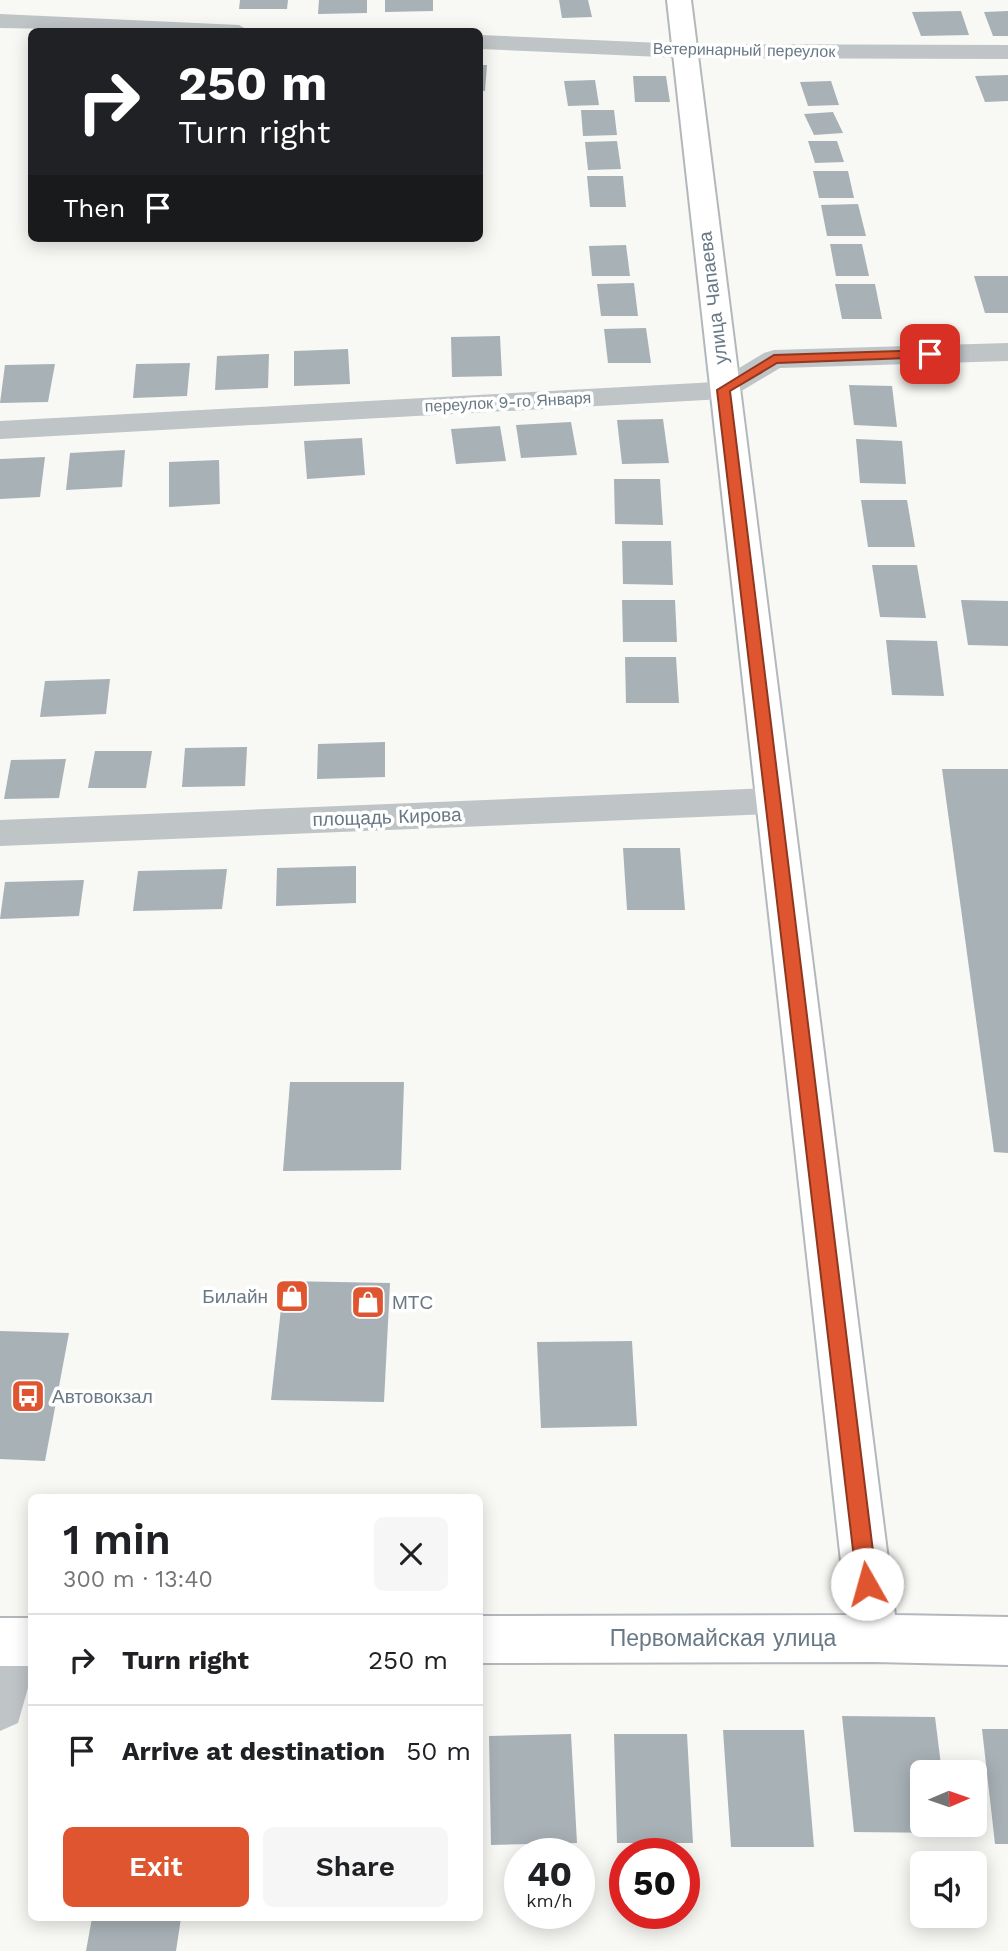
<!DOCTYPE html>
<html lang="en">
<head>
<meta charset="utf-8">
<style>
  body { margin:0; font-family:"Work Sans",sans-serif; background:#f6f6f6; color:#202124; height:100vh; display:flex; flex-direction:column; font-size:26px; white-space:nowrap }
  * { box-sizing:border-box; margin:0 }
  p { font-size:23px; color:#757577 }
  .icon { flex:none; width:38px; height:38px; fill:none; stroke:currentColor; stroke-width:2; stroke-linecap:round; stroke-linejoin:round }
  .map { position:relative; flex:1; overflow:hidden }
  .drawer { position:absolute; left:28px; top:1494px; width:455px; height:427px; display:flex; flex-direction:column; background:#fff; border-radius:10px; box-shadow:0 4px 18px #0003 }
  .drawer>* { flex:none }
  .top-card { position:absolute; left:28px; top:28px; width:455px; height:214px; border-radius:10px; box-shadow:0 4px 18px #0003; background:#202124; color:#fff; overflow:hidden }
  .needle { width:46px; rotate:88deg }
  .buttons { position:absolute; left:910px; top:1760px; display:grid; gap:14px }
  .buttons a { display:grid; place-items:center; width:77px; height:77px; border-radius:10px; background:#fff; box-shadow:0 4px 18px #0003; font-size:35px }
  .speed { position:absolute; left:504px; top:1838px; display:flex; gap:14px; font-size:35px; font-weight:700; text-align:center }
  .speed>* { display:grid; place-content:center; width:91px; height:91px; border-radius:50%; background:#fff; box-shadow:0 4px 18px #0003; line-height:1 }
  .speed small { font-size:18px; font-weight:400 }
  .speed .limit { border:10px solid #d22; background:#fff; color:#111 }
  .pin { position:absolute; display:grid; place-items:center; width:60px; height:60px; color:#fff; margin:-30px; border-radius:14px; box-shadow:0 4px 10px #0006 }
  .me { position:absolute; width:77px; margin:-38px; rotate:353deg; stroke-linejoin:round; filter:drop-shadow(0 0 5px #0008) }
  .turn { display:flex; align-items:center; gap:24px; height:147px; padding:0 35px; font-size:32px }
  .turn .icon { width:91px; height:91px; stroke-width:2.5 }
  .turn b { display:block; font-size:49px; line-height:60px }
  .then { display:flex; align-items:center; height:66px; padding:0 35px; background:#0003; gap:14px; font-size:26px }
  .round { display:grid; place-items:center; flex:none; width:74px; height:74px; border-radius:10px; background:#f6f6f6 }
  .head { display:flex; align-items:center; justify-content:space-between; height:119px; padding:0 35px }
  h1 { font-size:42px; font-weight:600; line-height:52px }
  .primary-button { display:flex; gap:14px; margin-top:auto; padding:14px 35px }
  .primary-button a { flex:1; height:80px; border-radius:10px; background:#de552f; color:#fff; font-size:28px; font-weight:600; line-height:80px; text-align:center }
  .primary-button a+a { background:#f6f6f6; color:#202124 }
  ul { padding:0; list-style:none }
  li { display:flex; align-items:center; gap:21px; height:91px; padding:0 35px; border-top:2px solid #e0e0e0 }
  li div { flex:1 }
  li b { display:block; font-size:26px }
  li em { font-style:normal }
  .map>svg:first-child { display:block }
  .building { fill:#a8b1b6 }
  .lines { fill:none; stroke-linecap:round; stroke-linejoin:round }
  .secondary-casing { stroke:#b2b8bc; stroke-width:4 }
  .minor { fill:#bfc4c7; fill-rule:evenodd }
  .secondary { fill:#fff; fill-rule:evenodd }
  .route { fill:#de552f; stroke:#90371f; stroke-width:2 }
  .labels { text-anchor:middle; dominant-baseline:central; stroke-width:7; stroke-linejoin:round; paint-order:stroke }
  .far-street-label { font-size:16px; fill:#687985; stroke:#fff }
  .street-label { font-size:19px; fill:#687985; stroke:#fff }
  .poi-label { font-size:19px; fill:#687985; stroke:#fff; text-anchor:start }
  .near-street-label { font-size:23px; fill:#687985; stroke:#fff }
</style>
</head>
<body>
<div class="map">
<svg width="1008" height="1951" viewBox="0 0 1008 1951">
  <rect width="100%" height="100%" fill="#f8f8f5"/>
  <path class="building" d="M 240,0 L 288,0 L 287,9 L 239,9 Z
    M 319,0 L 367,0 L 367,13 L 318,14 Z
    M 385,0 L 433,0 L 433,11 L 385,12 Z
    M 559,0 L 588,0 L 592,17 L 562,18 Z
    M 961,11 L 969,35 L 921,36 L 912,12 Z
    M 1008,11 L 1008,36 L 993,36 L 984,12 Z
    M 480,65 L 487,65 L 485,91 L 480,91 Z
    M 1008,75 L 1008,101 L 985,102 L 975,76 Z
    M 633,76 L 666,76 L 670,102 L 635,102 Z
    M 595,80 L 599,105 L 568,106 L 564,81 Z
    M 831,81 L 839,105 L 808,106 L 800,82 Z
    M 581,110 L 614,110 L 617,135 L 583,136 Z
    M 833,112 L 843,133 L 814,135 L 804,114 Z
    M 617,141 L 621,169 L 588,170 L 585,142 Z
    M 808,141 L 837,141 L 844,162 L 815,163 Z
    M 813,171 L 848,171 L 854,198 L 819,198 Z
    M 587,176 L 623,176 L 626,207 L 590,207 Z
    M 858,204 L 866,236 L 827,236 L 821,205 Z
    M 830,244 L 862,244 L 869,276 L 836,276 Z
    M 626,245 L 630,276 L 592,276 L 589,246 Z
    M 974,276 L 1008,276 L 1008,313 L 985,313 Z
    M 634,283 L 638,316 L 601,316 L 597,284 Z
    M 835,284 L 875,284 L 882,319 L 842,319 Z
    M 646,328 L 651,363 L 608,363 L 604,329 Z
    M 500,336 L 502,376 L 452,377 L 451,337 Z
    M 348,349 L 350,384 L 294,386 L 294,351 Z
    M 269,354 L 268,388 L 215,390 L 217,356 Z
    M 190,363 L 187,396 L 133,398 L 136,364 Z
    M 55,364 L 48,402 L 0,403 L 5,365 Z
    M 849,385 L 892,386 L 897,427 L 854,425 Z
    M 663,419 L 669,463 L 622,464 L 617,420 Z
    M 571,422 L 577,455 L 521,458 L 516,425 Z
    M 500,426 L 506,461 L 456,464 L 451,429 Z
    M 362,438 L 365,475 L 307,479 L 304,441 Z
    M 856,439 L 902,441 L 906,484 L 860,483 Z
    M 125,450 L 122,487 L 66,490 L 70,453 Z
    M 45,457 L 40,497 L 0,499 L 0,459 Z
    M 219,460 L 220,504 L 169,507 L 169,462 Z
    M 614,479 L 660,479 L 663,525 L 615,524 Z
    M 861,500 L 907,500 L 915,547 L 868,547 Z
    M 622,541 L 671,541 L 673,585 L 623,584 Z
    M 872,565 L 917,565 L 926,618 L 880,617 Z
    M 622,600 L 675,600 L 677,642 L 623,642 Z
    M 961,600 L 1008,601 L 1008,646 L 968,645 Z
    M 886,640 L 937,641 L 944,696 L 892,695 Z
    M 625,657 L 676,657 L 679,703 L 626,703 Z
    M 110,679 L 106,714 L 40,717 L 45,681 Z
    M 385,742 L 385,777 L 317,779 L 318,744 Z
    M 247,747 L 245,786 L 182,787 L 185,748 Z
    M 95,751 L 152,751 L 146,788 L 88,788 Z
    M 66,759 L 59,798 L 4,799 L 11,760 Z
    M 942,769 L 1008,769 L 1008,1153 L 994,1152 Z
    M 623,848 L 680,848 L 685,910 L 627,910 Z
    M 356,866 L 356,903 L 276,906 L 277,868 Z
    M 227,869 L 222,909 L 133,911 L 138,871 Z
    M 84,880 L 79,916 L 0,919 L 5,882 Z
    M 290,1082 L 404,1082 L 401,1170 L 283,1171 Z
    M 284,1281 L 390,1283 L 384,1402 L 271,1400 Z
    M 0,1331 L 69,1333 L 45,1461 L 0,1459 Z
    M 632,1341 L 637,1426 L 541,1428 L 537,1342 Z
    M 842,1716 L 935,1717 L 942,1773 L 922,1773 L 922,1825 L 948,1825 L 949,1833 L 854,1832 Z
    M 982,1729 L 1008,1729 L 1008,1844 L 995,1844 Z
    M 723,1730 L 804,1730 L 814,1847 L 731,1847 Z
    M 571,1734 L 577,1843 L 491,1845 L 489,1736 Z
    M 614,1734 L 687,1734 L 693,1843 L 617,1843 Z
    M 92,1918 L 181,1918 L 176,1951 L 86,1951 Z"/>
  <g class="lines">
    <g class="secondary-casing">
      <path id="secondary" d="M 667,0 L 691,0 L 895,1615 L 1008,1617 L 1008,1665 L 874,1662 L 480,1663 L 480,1616 L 847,1615 Z
        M 0,1618 L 32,1618 L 32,1666 L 0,1666 Z"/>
    </g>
    <path class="minor" d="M 0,14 L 239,25 L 251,32 L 0,28 Z
      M 480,35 L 684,44 L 1008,45 L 1008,59 L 684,58 L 480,49 Z
      M 1008,343 L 1008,361 L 780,368 L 733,396 L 723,399 L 0,439 L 0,421 L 716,382 L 764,353 L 774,350 Z
      M 773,788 L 786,792 L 791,801 L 786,810 L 773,814 L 0,846 L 0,820 Z
      M 14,1618 L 32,1626 L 32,1674 L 18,1723 L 0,1731 L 0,1624 Z"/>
    <use href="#secondary" class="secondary"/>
  </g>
  <path class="route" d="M 930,350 L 934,351 L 934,357 L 777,363 L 730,391 L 877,1584 L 874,1590 L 867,1593 L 860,1590 L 857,1584 L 717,390 L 774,355 Z"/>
  <defs>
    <g id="shop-square" transform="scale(1.75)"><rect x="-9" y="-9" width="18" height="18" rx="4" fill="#de552f" stroke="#fff"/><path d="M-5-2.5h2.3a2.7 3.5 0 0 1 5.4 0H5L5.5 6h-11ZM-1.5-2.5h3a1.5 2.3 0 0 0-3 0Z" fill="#fff"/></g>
    <g id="bus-square" transform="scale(1.75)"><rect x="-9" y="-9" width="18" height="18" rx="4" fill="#de552f" stroke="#fff"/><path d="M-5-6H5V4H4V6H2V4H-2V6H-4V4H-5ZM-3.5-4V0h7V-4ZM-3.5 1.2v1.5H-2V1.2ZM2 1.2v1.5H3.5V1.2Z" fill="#fff"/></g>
  </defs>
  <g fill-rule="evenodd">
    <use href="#shop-square" x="292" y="1296"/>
    <use href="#shop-square" x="368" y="1302"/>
    <use href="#bus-square" x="28" y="1396"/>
  </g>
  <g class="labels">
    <g class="far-street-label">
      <text transform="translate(744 50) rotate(1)">Ветеринарный переулок</text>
      <text transform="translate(508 402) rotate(-3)">переулок 9-го Января</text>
    </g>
    <g class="street-label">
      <text transform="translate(713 298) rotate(-97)">улица Чапаева</text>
      <text transform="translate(387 817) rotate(-2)">площадь Кирова</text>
    </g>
    <g class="poi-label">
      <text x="268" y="1296" text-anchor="end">Билайн</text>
      <text x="392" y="1302">МТС</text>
      <text x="52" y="1396">Автовокзал</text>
    </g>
    <g class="near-street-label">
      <text x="723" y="1638">Первомайская улица</text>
    </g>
  </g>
</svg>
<div class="buttons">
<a><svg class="needle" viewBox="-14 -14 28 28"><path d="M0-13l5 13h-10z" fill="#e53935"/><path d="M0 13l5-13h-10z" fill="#757577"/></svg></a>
<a><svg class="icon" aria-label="sound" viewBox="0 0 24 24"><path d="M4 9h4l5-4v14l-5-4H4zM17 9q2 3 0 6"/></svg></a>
</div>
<div class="speed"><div>40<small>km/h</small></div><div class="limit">50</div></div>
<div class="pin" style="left:930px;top:354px;background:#d93025"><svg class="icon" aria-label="arrive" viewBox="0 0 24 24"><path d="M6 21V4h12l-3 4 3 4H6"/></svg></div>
<svg class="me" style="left:867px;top:1584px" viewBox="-20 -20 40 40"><circle r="19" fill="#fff"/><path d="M0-13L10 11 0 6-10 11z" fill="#de552f"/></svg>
<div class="top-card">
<div class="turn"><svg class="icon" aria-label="right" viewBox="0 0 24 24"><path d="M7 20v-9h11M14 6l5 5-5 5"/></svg><div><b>250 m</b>Turn right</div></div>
<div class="then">Then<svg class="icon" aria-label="arrive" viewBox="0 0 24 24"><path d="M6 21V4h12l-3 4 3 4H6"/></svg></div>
</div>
<section class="drawer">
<div class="head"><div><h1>1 min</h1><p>300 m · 13:40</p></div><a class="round"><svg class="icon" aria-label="close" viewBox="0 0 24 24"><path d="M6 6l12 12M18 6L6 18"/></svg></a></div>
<ul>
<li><svg class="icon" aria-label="right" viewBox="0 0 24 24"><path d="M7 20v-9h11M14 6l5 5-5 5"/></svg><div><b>Turn right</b></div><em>250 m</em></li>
<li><svg class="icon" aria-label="arrive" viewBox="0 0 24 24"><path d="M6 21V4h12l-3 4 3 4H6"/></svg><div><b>Arrive at destination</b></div><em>50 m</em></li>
</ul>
<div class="primary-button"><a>Exit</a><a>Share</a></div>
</section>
</div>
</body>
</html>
